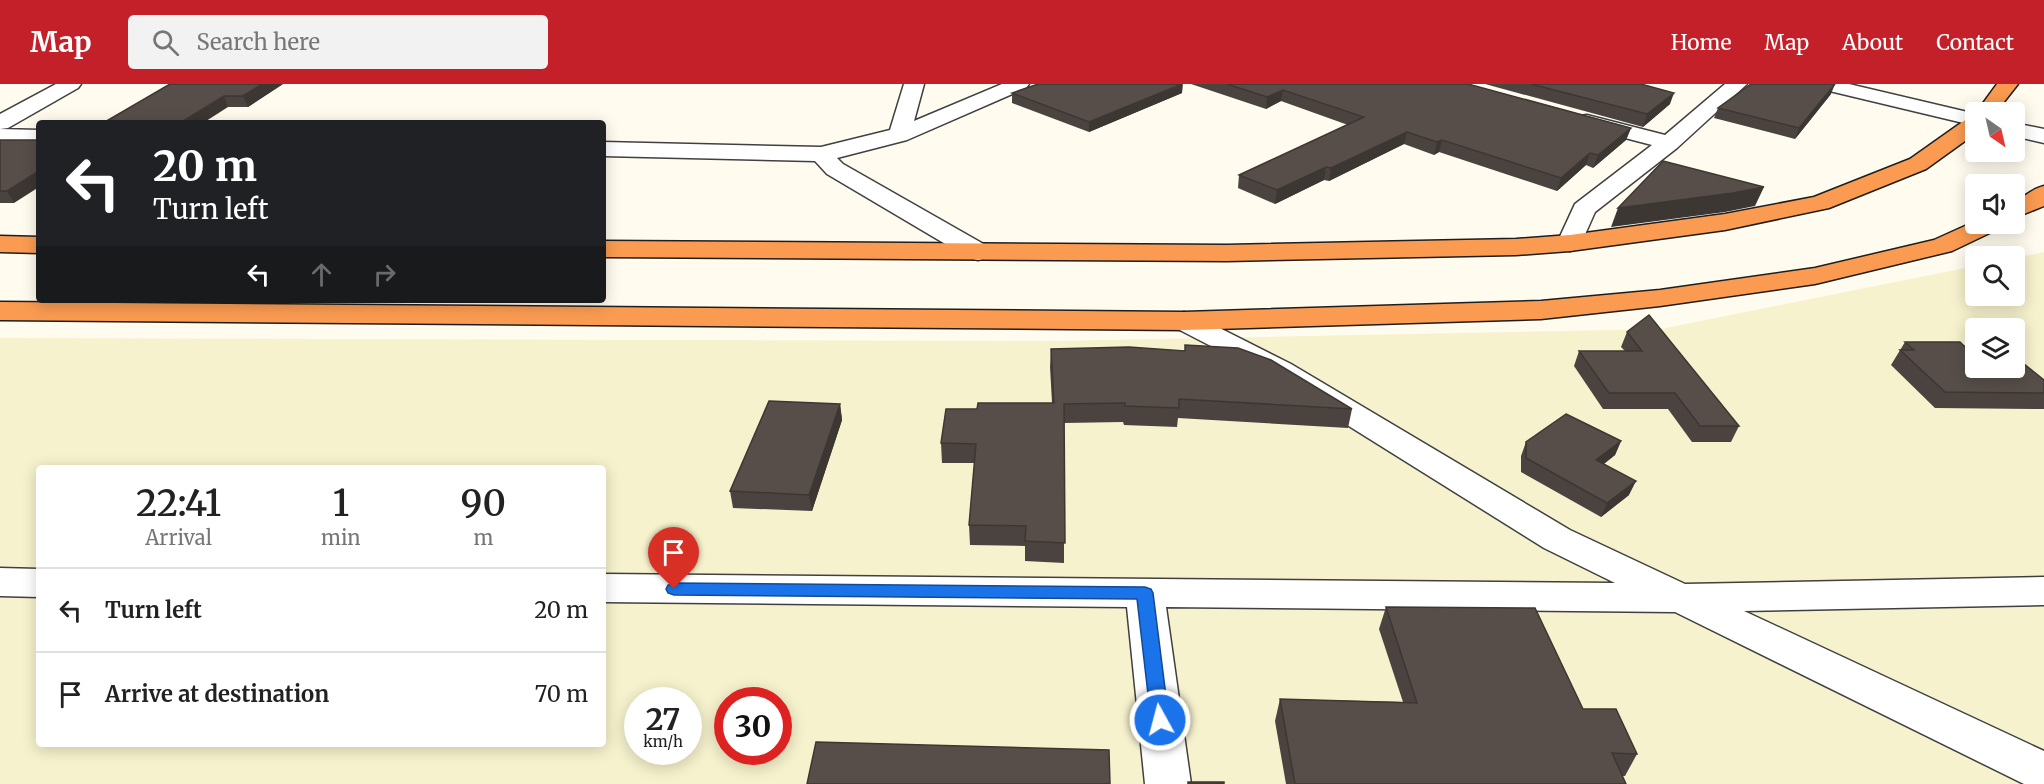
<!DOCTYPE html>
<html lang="en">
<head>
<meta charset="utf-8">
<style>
  body { margin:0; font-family:Merriweather,serif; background:#f2f2f2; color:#222; height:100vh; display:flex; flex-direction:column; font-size:22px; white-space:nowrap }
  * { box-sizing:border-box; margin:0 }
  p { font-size:20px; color:#767676 }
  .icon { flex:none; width:33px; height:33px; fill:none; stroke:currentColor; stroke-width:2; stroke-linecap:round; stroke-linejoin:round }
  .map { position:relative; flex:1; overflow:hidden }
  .panel { position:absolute; left:36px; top:381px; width:570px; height:282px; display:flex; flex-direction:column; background:#fff; border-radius:6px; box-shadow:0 3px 15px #0003 }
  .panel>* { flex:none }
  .banner { position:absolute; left:36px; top:36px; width:570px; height:183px; border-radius:6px; box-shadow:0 3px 15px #0003; background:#202124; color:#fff; overflow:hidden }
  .needle { width:39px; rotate:146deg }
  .fabs { position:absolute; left:1965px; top:18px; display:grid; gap:12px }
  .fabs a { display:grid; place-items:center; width:60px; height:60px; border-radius:6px; background:#fff; box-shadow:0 3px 15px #0003; font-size:30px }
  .speed { position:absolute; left:624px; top:603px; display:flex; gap:12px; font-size:30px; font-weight:700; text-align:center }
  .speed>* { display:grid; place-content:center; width:78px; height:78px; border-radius:50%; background:#fff; box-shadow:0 3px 15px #0003; line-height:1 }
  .speed small { font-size:15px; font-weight:400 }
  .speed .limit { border:9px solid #d22; background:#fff; color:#111 }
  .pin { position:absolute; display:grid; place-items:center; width:51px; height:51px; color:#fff; margin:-62px -26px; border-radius:50% 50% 50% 0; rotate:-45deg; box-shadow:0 0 6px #0007 }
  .pin .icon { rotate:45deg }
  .me { position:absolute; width:66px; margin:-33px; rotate:353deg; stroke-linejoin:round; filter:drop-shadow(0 0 4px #0008) }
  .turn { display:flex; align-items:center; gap:21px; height:126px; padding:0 18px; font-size:27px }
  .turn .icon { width:78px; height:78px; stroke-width:2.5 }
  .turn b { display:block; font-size:42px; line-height:51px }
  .lanes { display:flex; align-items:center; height:57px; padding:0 18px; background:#0003; justify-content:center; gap:30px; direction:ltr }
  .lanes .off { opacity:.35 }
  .eta { display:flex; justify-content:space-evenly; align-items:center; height:102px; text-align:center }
  .eta b { font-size:36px; font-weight:600; line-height:42px }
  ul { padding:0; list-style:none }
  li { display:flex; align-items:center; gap:18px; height:84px; padding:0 18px; border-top:2px solid #e0e0e0 }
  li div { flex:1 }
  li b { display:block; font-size:22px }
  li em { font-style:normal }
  header { display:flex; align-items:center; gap:36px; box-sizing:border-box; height:84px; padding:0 30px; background:#c3202a; color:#fff }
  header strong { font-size:28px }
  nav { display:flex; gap:33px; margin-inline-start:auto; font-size:21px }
  .search { width:420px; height:54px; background:#f2f2f2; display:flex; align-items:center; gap:15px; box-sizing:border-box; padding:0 21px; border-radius:6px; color:#767676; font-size:22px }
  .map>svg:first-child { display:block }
  .farmland { fill:#f6f2cd; fill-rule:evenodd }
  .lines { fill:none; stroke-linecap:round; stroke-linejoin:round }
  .minor-casing { stroke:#404040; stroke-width:3 }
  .highway-casing { stroke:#1e1e1e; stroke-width:3 }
  .minor { fill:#fff; fill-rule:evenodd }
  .highway { fill:#fa9b51; fill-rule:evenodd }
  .wall { fill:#4b433f }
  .shaded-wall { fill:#3d3733 }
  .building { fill:#574e49; stroke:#3d3733; stroke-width:1.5 }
  .route { fill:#1a73e8; stroke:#114b97; stroke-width:1.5 }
</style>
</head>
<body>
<header>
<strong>Map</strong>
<div class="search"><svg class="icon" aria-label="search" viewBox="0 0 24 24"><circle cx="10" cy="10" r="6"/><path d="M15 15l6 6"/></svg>Search here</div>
<nav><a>Home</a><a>Map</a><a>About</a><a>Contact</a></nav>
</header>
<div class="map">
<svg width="2044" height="700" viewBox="0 0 2044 700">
  <rect width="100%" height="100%" fill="#fffbee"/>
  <path class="farmland" d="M 2044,168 L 2044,700 L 0,700 L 0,254 L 1058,257 L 1661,245 L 1975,182 L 1976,212 L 2014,212 L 2015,174 ZM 1976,244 L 2014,244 L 2014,284 L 1976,284 ZM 39,384 L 603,384 L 603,660 L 39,660 ZM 638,616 L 688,616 L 688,668 L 638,668 ZM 728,616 L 778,616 L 778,668 L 728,668 Z"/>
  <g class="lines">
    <g class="minor-casing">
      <path id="minor" d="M 56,0 L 81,0 L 78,4 L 8,44 L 0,45 L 0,30 Z
        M 904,0 L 924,0 L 914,37 L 1002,0 L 1029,0 L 1026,4 L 907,56 L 837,74 L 843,80 L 987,162 L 991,168 L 987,174 L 978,176 L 969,174 L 827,90 L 815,77 L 603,72 L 603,58 L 821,63 L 890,46 Z
        M 1725,0 L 1747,0 L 1677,64 L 1595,128 L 1579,164 L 1570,167 L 1561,164 L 1557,159 L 1575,120 L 1652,61 L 1579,42 L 1576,37 L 1579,32 L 1587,31 L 1665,51 Z
        M 1814,0 L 1849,0 L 1976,30 L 1976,42 L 1817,4 Z
        M 2014,39 L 2044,45 L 2044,59 L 2014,52 Z
        M 0,45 L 39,46 L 39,60 L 0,59 Z
        M 1184,228 L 1194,231 L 1291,280 L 1570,446 L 1685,500 L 2044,493 L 2044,521 L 1744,527 L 2044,667 L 2044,700 L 2024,700 L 1675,528 L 1166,523 L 1191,700 L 1145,700 L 1127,523 L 603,518 L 603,490 L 1615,499 L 1544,464 L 1269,292 L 1174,243 L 1170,237 L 1174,231 Z
        M 0,484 L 39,485 L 39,513 L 0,512 Z"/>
    </g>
    <g class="highway-casing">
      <path id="highway" d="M 1997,0 L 2018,0 L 1996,28 L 1976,29 Z
        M 1976,33 L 1976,49 L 1926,85 L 1829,124 L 1725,146 L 1570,167 L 1516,171 L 1227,177 L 603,173 L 603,157 L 1227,161 L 1516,155 L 1570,151 L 1725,130 L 1814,113 L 1910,75 L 1968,34 Z
        M 2044,102 L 2044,122 L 2014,134 L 2014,118 C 2025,113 2033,104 2044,102 Z
        M 1976,137 L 1976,140 L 2002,140 L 1998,145 L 1952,167 L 1815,200 L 1660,222 L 1541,235 L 1184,246 L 0,236 L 0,218 L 1184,228 L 1541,217 L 1660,206 L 1815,184 L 1934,156 Z
        M 0,152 L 39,153 L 39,169 L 0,168 Z"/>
    </g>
    <use href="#minor" class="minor"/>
    <use href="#highway" class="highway"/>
  </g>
  <path class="wall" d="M 170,0 L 283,0 L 248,23 L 228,23 Z
    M 1191,0 L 1468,0 L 1631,44 L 1626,56 L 1593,84 L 1586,81 L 1557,107 L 1439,68 L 1434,71 L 1404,60 L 1329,97 L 1324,96 L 1275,120 L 1238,104 L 1239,91 L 1348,41 L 1281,17 L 1266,25 Z
    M 1485,0 L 1641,0 L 1670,20 L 1643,43 Z
    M 1012,9 L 1182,9 L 1089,48 L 1012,19 Z
    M 1831,10 L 1795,55 L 1714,34 L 1718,24 Z
    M 0,56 L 29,56 L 14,119 L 0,119 Z
    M 1627,248 L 1739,342 L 1731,358 L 1692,358 L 1668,325 L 1603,325 L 1574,282 L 1579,267 L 1625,267 L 1621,263 Z
    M 1905,258 L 1964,262 L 2044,296 L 2044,325 L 1935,324 L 1891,281 Z
    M 1185,261 L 1352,325 L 1348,344 L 1178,334 L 1177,343 L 1124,341 L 1123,338 L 1064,339 L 1064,479 L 1025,477 L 1025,462 L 970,461 L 969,441 L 975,379 L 942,379 L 941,359 L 977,325 L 1052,319 L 1050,283 L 1051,265 L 1185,267 Z
    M 840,320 L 842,336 L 812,427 L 733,424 L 730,407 Z
    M 1621,357 L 1615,371 L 1604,380 L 1629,411 L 1601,433 L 1521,388 L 1521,372 L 1526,358 Z
    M 1386,523 L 1583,625 L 1637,670 L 1625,692 L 1622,692 L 1626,700 L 1286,700 L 1275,637 L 1280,615 L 1403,618 L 1379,545 Z"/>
  <path class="shaded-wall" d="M 262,0 L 283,0 L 248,23 L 243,12 Z
    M 1183,0 L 1182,9 L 1089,48 L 1089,38 Z
    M 1835,0 L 1831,10 L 1795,55 L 1799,44 Z
    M 1283,6 L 1281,17 L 1266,25 L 1267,13 Z
    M 1674,9 L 1670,20 L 1643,43 L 1647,30 Z
    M 224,12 L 228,23 L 203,39 L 180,39 Z
    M 1631,44 L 1626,56 L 1593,84 L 1598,71 Z
    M 1407,48 L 1404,60 L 1329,97 L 1331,84 Z
    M 1442,56 L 1439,68 L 1434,71 L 1437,58 Z
    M 1590,69 L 1586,81 L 1557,107 L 1561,94 Z
    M 1326,83 L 1324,96 L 1275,120 L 1277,106 Z
    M 39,87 L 39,103 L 14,119 L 7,107 Z
    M 1764,103 L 1755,122 L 1725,128 L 1611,143 L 1618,124 Z
    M 840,320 L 842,336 L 812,427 L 809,411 Z
    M 1621,357 L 1615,371 L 1590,390 L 1596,376 Z
    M 1636,397 L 1629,411 L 1601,433 L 1607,419 Z"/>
  <path class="building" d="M 170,0 L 262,0 L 243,12 L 224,12 L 180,39 L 103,39 Z
    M 1038,0 L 1182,0 L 1089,38 L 1012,9 Z
    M 1227,0 L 1468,0 L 1631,44 L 1598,71 L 1590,69 L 1561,94 L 1442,56 L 1437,58 L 1407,48 L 1331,84 L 1326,83 L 1277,106 L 1239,91 L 1364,33 L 1283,6 L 1267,13 Z
    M 1531,0 L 1641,0 L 1674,9 L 1647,30 Z
    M 1751,0 L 1835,0 L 1799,44 L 1718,24 Z
    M 0,56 L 39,56 L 39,87 L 7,107 L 0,107 Z
    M 1663,77 L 1764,103 L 1733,109 L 1618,124 Z
    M 1649,231 L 1739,342 L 1700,342 L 1675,309 L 1609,309 L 1579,267 L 1642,267 L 1627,248 Z
    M 1905,258 L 1960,258 L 1964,262 L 1976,262 L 1976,284 L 2014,284 L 2014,272 L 2044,296 L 2044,309 L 1945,308 L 1900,266 L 1914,266 Z
    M 1185,261 L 1238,264 L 1271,276 L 1352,325 L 1179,315 L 1179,324 L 1125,322 L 1125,319 L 1064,320 L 1065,459 L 1025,457 L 1026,442 L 969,441 L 976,360 L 941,359 L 946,325 L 977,325 L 978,319 L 1054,319 L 1051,265 L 1129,263 L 1185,267 Z
    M 769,317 L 840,320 L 809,411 L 730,407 Z
    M 1566,330 L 1621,357 L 1596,376 L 1636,397 L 1607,419 L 1526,374 L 1526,358 Z
    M 1386,523 L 1535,524 L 1583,625 L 1616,625 L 1637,670 L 1612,669 L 1626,700 L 1295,700 L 1280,615 L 1417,619 Z
    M 816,658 L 1109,666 L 1110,700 L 807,700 Z
    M 1188,698 L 1224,698 L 1224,700 L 1188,700 Z"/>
  <path class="route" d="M 674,499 L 1145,503 L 1151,505 L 1153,509 L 1169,636 L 1167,642 L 1160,644 L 1154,642 L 1151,636 L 1137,515 L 674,511 L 668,509 L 666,505 L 668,501 Z"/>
</svg>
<div class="fabs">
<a><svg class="needle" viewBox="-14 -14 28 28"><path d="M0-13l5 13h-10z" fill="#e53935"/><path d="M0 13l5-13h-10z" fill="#767676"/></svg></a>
<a><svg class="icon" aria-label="sound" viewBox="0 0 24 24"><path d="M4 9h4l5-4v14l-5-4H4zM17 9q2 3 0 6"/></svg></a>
<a><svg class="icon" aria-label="search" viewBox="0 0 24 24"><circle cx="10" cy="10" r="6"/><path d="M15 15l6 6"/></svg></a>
<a><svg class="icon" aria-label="layers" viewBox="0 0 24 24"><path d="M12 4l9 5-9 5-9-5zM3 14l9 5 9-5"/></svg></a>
</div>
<div class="speed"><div>27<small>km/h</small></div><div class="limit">30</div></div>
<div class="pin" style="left:674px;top:505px;background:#d93025"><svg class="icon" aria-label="arrive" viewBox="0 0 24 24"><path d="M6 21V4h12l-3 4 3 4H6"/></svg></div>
<svg class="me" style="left:1160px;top:636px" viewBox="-20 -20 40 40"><circle r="17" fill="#1a73e8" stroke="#fff" stroke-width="3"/><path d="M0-11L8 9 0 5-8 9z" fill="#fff"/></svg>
<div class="banner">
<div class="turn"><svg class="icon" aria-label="left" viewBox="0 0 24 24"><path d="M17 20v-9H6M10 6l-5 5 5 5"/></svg><div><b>20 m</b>Turn left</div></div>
<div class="lanes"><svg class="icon" aria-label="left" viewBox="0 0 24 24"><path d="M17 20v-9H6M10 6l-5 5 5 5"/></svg><svg class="icon off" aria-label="ahead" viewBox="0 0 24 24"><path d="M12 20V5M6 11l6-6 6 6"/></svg><svg class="icon off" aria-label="right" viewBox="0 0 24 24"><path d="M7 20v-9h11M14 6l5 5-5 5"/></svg></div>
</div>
<section class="panel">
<div class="eta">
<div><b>22:41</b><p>Arrival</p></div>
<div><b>1</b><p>min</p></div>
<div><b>90</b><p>m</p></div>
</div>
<ul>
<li><svg class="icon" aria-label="left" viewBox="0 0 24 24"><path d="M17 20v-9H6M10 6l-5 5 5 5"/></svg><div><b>Turn left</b></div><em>20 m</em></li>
<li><svg class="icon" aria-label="arrive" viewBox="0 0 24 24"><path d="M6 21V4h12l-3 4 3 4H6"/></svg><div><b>Arrive at destination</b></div><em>70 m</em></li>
</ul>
</section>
</div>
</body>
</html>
